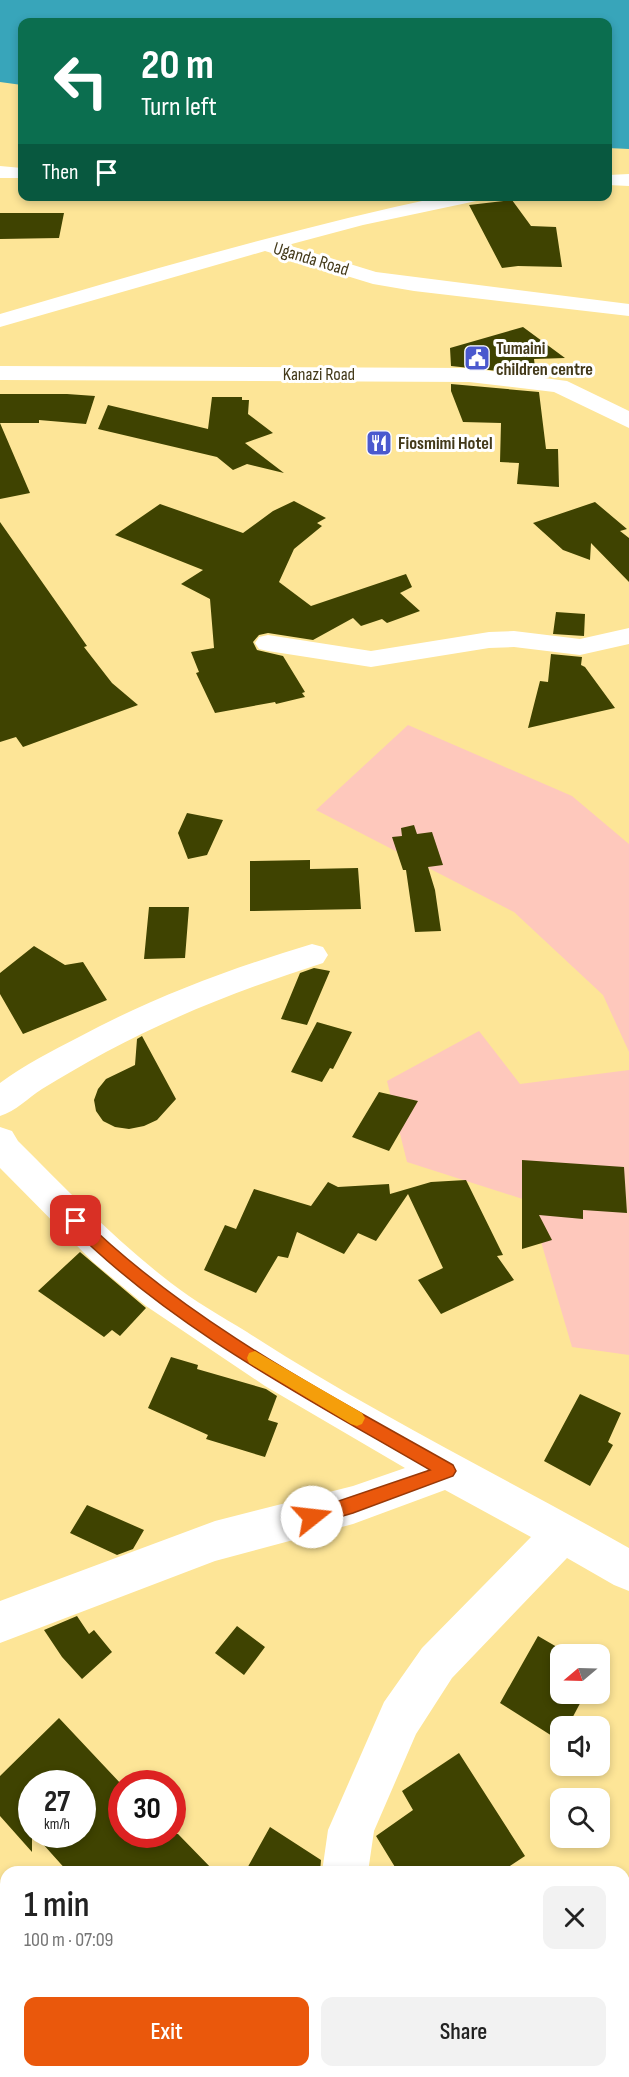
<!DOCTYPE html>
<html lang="en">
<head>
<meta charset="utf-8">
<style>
  body { margin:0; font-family:"Sofia Sans Condensed",sans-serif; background:#f2f2f2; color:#222; height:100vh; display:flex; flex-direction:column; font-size:22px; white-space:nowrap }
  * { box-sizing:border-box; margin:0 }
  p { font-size:20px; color:#767676 }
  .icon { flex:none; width:33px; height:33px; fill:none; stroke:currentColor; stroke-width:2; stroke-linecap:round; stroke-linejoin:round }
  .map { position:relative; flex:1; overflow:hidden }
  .side { position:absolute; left:0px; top:1866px; width:630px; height:212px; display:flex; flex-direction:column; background:#fff; border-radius:18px 18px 0 0; box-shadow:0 3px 9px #0003 }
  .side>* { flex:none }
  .hud { position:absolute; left:18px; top:18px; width:594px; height:183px; border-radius:12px; box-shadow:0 3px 9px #0003; background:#0b6e4f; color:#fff; overflow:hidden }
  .needle { width:39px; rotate:251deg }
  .tools { position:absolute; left:550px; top:1644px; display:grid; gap:12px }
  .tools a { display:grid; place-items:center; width:60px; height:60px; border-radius:12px; background:#fff; box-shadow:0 3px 9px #0003; font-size:30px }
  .speed { position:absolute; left:18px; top:1770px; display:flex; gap:12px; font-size:30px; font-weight:700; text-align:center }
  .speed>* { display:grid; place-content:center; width:78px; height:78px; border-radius:50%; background:#fff; box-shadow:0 3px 9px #0003; line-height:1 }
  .speed small { font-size:15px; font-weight:400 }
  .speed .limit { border:9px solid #d22; background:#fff; color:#111 }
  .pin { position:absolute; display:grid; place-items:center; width:51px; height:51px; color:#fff; margin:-26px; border-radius:12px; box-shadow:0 3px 9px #0006 }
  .me { position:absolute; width:66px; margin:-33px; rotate:74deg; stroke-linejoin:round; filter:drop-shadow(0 0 4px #0008) }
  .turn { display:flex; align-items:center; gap:21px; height:126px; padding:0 24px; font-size:27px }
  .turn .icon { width:78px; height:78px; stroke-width:2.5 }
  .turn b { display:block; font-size:42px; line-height:51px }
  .then { display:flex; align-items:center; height:57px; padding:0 24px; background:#0003; gap:12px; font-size:22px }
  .round { display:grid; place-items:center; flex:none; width:63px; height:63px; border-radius:12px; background:#f2f2f2 }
  .summary { display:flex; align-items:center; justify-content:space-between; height:102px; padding:0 24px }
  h1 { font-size:36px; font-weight:600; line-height:45px }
  .cta { display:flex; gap:12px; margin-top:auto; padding:12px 24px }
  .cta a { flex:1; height:69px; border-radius:12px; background:#ea580c; color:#fff; font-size:24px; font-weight:600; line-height:69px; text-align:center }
  .cta a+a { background:#f2f2f2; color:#222 }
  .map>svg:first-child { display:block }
  .green { fill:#fec8bc }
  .water { fill:#38a5ba }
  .building { fill:#3f4301 }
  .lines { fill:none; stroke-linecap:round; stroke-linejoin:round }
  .minor { fill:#fff; fill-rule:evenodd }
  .secondary { fill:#fff; fill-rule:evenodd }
  .route { fill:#ea580c; stroke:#983908; stroke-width:1.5 }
  .slow { fill:#f59e0b }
  .labels { text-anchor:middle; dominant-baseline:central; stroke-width:6; stroke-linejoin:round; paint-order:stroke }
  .far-street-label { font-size:18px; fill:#433919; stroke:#fff }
  .far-poi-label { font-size:18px; font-weight:bold; fill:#433919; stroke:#fff; text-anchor:start }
</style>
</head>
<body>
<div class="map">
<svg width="629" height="2077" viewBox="0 0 629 2077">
  <rect width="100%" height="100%" fill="#fde597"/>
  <path class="green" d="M 408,725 L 572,796 L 629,844 L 629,1052 L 603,995 L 514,912 L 316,810 Z
    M 479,1031 L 520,1084 L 629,1070 L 629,1355 L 572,1347 L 529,1201 L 407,1162 L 387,1081 Z"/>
  <path class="water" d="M 0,0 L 629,0 L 629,149 L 608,148 L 608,22 L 22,22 L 22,85 L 0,82 Z"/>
  <path class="building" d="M 512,200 L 531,226 L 556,227 L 562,267 L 518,266 L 502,268 L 469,205 Z
    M 0,213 L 64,213 L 59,238 L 0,239 Z
    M 523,327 L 565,358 L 534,359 L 536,375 L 451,366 L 450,348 Z
    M 451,384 L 539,392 L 546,449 L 558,449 L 559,487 L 517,484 L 519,463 L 500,462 L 501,423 L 463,422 L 451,391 Z
    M 0,394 L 67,394 L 95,396 L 86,424 L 39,420 L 39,423 L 0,423 Z
    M 212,397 L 242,397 L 242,400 L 249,400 L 248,414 L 273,433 L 245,443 L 284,473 L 247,464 L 233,470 L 217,457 L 98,429 L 108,405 L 208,429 Z
    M 0,423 L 30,493 L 0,499 Z
    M 294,501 L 326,518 L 317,523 L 322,526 L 294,549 L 279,582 L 311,606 L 406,574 L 412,587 L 400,593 L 420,611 L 387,623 L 382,619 L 361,626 L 353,618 L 313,640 L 268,633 L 259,635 L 253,642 L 257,650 L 283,656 L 305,692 L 302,693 L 305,697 L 276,704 L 275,702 L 215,713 L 196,673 L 199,672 L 191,652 L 214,648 L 210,599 L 181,584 L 203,570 L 115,535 L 160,504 L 243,533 L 273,511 Z
    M 595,502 L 627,529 L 620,531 L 629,538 L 629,582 L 591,543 L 590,560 L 563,550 L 533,523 Z
    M 0,522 L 87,646 L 84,647 L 112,683 L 138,705 L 23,747 L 16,737 L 0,742 Z
    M 556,612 L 585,614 L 584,636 L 553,634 Z
    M 551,654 L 582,657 L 581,665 L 585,667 L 615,708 L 528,728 L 540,681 L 548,682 Z
    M 187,813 L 223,820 L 207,855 L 188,859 L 178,833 Z
    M 414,825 L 417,834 L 432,832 L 443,865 L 428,867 L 435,890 L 441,931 L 415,932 L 406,870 L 403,870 L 392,837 L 402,836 L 401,828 Z
    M 310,860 L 310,869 L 358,868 L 361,909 L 250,911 L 250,861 Z
    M 149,907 L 189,907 L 185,958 L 144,959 Z
    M 34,946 L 65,965 L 83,962 L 107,1000 L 23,1034 L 0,994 L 0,973 Z
    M 314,968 L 330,971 L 307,1025 L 281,1019 L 300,973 Z
    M 317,1022 L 352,1032 L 333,1069 L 330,1068 L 322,1082 L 291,1072 Z
    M 142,1036 L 176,1099 L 157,1120 L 144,1126 L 129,1129 L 115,1127 L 103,1121 L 96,1111 L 94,1100 L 98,1089 L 106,1079 L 135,1065 L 137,1039 Z
    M 379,1092 L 418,1101 L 389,1151 L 352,1137 Z
    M 522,1160 L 624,1167 L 627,1213 L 583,1210 L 583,1219 L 539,1215 L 552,1240 L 522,1249 Z
    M 466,1180 L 503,1255 L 497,1256 L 514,1280 L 441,1314 L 418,1280 L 443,1268 L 408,1194 L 376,1241 L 358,1233 L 344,1254 L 297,1232 L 288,1258 L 278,1256 L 256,1293 L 204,1270 L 225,1225 L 236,1229 L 254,1189 L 311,1206 L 328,1182 L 338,1187 L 389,1184 L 390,1194 L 431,1182 Z
    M 80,1252 L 146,1308 L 120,1336 L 112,1330 L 104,1337 L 38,1291 Z
    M 171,1357 L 198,1365 L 197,1369 L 266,1389 L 277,1396 L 268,1420 L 278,1423 L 265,1457 L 206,1439 L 208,1435 L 148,1408 Z
    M 580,1394 L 621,1413 L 608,1442 L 613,1445 L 590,1486 L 544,1461 Z
    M 87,1505 L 144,1530 L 133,1549 L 117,1555 L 70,1533 Z
    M 77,1616 L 89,1634 L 94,1630 L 112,1652 L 82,1679 L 62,1657 L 44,1630 Z
    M 237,1626 L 265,1647 L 244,1675 L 215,1653 Z
    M 538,1636 L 569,1654 L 561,1654 L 561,1694 L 585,1694 L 568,1726 L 561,1726 L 560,1741 L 500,1703 Z
    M 59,1718 L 122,1785 L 122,1834 L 178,1834 L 215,1872 L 68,1872 L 34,1834 L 82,1834 L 82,1784 L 32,1784 L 32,1852 L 0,1816 L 0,1776 Z
    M 459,1753 L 525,1856 L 501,1872 L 398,1872 L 376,1836 L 413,1810 L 402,1791 Z
    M 270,1827 L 321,1860 L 320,1872 L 245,1872 Z"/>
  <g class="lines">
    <path class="minor" d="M 0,166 L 22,168 L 22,178 L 0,178 Z
      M 629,174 L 629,186 L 608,185 L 608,175 Z
      M 445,196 L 483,196 L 481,200 L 363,225 L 288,245 L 376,272 L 629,304 L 629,316 L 414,291 L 373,284 L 265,251 L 0,327 L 0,314 C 147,271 294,228 445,196 Z
      M 629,628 L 629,644 L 580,655 L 514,647 L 489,648 L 371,667 L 268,651 L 259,649 L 255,643 L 259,637 L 268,635 L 371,651 L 489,632 L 514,631 L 580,639 Z
      M 312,944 L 323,947 L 328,955 L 323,963 C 248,987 175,1015 106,1052 C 84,1064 63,1076 42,1089 C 28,1098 16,1111 0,1116 L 0,1083 C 24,1065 52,1051 79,1037 C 153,997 232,968 312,944 Z
      M 0,1127 L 12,1131 L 18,1141 C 67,1190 115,1240 171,1283 C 194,1301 221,1316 247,1332 C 370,1412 502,1476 629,1548 L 629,1591 L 614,1585 L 567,1558 L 452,1678 L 416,1734 L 374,1831 L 368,1872 L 322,1872 L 328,1830 L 384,1702 L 422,1648 L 531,1537 L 445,1490 L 353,1524 L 215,1561 L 0,1643 L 0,1601 L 215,1521 L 353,1486 L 405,1468 L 265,1386 L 146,1306 L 93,1262 L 0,1168 Z
      M 366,2072 L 417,2072 L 419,2077 L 368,2077 Z"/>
    <path class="secondary" d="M 0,366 L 469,368 L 567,381 L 629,411 L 629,428 L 554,392 L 469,382 L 0,380 Z"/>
  </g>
  <path class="route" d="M 76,1215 L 81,1217 C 188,1322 324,1392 453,1465 L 456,1471 L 453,1476 L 353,1513 L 312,1525 L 306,1523 L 303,1517 L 306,1512 L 430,1470 C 305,1397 173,1329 70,1226 L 68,1221 L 70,1217 Z"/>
  <path class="slow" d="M 255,1351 L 362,1413 L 365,1418 L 362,1424 L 357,1426 L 351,1424 L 249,1363 L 247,1358 L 249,1353 Z"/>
  <defs>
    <g id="civic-square" transform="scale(1.35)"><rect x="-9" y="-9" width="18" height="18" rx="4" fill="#4a59ce" stroke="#fff"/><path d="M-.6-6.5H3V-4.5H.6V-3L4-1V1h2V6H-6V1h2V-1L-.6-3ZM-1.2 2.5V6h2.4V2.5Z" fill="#fff"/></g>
    <g id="restaurant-square" transform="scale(1.35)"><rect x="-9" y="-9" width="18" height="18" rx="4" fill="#4a59ce" stroke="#fff"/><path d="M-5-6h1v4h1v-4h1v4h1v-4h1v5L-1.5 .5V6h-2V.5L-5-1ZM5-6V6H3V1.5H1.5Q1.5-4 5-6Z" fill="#fff"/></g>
  </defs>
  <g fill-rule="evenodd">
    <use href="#civic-square" x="477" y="358"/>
    <use href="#restaurant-square" x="379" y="443"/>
  </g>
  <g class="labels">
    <g class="far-street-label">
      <text transform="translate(311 259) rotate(17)">Uganda Road</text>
      <text x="319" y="374">Kanazi Road</text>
    </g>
    <g class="far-poi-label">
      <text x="496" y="348">Tumaini<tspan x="496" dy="21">children centre</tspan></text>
      <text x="398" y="443">Fiosmimi Hotel</text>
    </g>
  </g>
</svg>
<div class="tools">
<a><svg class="needle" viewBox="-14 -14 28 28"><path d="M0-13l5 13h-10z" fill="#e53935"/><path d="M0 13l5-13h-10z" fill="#767676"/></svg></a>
<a><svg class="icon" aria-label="sound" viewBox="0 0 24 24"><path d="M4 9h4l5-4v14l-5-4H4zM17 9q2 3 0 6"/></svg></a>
<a><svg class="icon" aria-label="search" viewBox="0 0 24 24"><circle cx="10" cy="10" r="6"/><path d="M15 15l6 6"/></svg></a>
</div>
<div class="speed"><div>27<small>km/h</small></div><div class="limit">30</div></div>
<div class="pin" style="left:76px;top:1221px;background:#d93025"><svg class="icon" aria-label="arrive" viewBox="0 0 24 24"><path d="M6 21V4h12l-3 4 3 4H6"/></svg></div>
<svg class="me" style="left:312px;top:1517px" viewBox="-20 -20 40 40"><circle r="19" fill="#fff"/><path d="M0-13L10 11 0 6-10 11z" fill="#ea580c"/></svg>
<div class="hud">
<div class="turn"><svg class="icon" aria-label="left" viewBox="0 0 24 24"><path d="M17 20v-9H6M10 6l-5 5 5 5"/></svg><div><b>20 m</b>Turn left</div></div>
<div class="then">Then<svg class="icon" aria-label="arrive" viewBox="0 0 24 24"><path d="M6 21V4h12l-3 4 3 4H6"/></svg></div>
</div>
<section class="side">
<div class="summary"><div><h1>1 min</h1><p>100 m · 07:09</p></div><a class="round"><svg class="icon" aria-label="close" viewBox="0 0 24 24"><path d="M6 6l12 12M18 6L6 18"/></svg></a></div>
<div class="cta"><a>Exit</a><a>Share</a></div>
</section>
</div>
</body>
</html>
